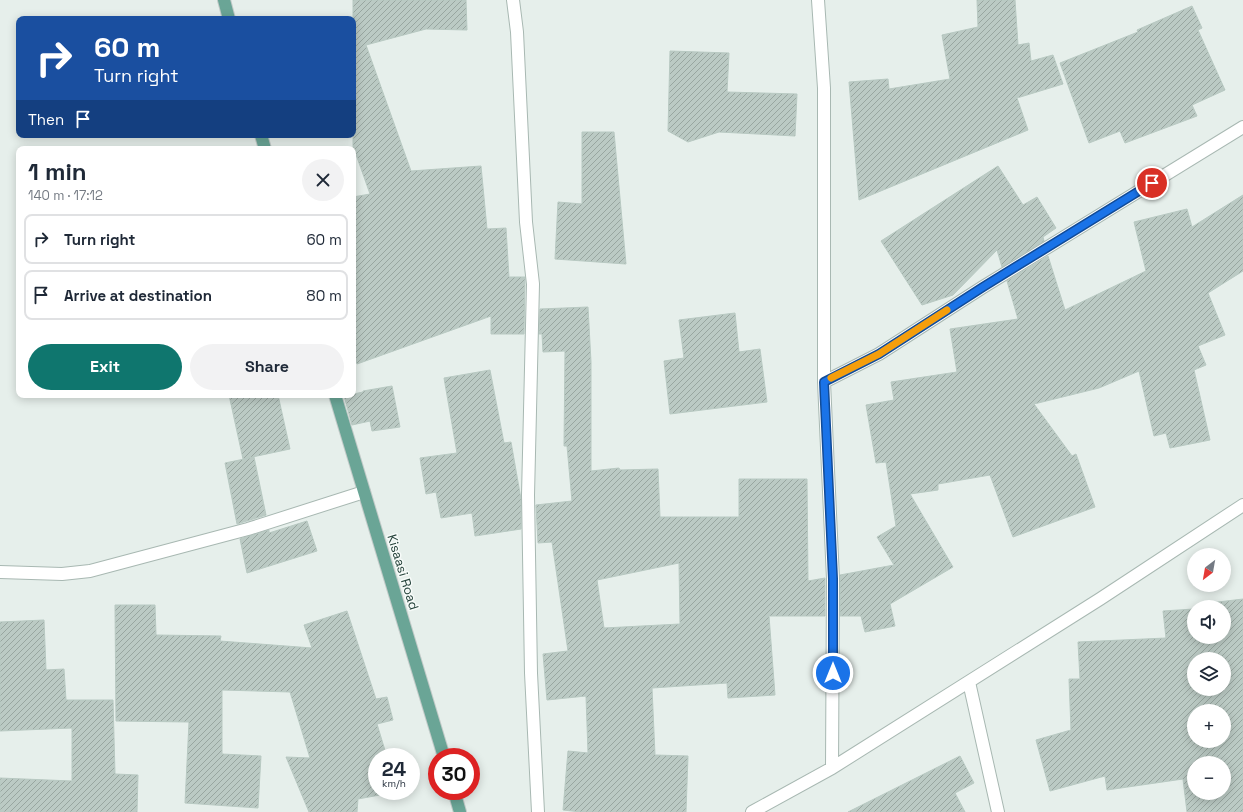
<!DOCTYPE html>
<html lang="en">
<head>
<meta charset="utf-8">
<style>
  body { margin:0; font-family:"Space Grotesk",sans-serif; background:#f2f2f3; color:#1f2937; height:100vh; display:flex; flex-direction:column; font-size:15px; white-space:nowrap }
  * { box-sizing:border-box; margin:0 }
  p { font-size:13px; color:#747a83 }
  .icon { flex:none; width:22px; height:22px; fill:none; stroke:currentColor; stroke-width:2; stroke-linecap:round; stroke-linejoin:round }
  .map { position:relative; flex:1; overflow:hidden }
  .side { position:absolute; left:16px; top:146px; width:340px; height:252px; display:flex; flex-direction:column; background:#fff; border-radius:8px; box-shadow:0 2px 10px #0003 }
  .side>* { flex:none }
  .banner { position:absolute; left:16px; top:16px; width:340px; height:122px; border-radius:8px; box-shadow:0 2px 10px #0003; background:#1a4fa0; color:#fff; overflow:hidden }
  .needle { width:26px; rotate:211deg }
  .buttons { position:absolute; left:1187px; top:548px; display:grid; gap:8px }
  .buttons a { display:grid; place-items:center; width:44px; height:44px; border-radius:50%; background:#fff; box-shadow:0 2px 10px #0003; font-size:20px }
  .speed { position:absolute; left:368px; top:748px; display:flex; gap:8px; font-size:20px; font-weight:700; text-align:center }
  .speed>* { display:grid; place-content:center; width:52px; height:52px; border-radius:50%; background:#fff; box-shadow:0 2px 10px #0003; line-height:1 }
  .speed small { font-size:10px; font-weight:400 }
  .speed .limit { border:6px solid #d22; background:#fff; color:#111 }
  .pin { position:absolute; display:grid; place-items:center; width:34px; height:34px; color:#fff; margin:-17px; border:2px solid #fff; border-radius:50%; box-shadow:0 1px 4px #0007 }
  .me { position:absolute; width:44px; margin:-22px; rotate:0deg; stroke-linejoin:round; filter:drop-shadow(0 0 3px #0008) }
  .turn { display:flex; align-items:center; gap:14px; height:84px; padding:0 12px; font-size:18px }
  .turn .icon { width:52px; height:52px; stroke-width:2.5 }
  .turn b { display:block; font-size:28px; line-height:34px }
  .then { display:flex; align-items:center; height:38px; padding:0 12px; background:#0003; gap:8px; font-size:15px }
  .round { display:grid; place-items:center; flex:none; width:42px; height:42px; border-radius:21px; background:#f2f2f3 }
  .summary { display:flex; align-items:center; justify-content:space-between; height:68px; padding:0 12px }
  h1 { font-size:24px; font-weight:600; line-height:30px }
  .primary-button { display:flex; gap:8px; margin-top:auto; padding:8px 12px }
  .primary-button a { flex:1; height:46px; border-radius:24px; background:#0f766e; color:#fff; font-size:16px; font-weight:600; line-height:46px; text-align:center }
  .primary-button a+a { background:#f2f2f3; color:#1f2937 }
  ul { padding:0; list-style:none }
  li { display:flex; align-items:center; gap:12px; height:50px; margin:0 8px 6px; padding:0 4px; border:2px solid #e0e1e3; border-radius:8px }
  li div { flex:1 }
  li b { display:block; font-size:15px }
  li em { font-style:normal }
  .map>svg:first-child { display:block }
  .building { fill:url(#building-hatch); stroke:#b8c9c2; fill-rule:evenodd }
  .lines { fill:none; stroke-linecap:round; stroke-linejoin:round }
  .minor-casing { stroke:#a8b8b2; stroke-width:14 }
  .major-casing { stroke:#c2cac8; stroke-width:14 }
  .minor { stroke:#fff; stroke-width:12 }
  .major { stroke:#6aa596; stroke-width:12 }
  .route-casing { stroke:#114b97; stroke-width:10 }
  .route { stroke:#1a73e8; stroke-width:7 }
  .slow { stroke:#f59e0b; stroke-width:7 }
  .labels { text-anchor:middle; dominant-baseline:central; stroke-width:3; stroke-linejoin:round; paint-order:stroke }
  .street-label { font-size:13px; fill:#24423a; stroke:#f7fbf9 }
</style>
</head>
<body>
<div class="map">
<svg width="1243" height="812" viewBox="0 0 1243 812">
  <defs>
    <pattern id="building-hatch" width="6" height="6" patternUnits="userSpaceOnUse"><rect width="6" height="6" fill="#bbcac4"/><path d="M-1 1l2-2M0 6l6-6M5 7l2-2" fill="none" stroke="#98a6a0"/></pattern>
  </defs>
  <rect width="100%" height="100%" fill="#e6efeb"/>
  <path class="building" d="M 353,0 L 466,0 L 467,30 L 426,29 L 366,45 L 411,171 L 481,166 L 487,229 L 506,228 L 509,277 L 525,277 L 524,334 L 491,334 L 491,316 L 357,364 L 353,349 L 353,197 L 370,194 L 353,146 Z
    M 977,0 L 1015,0 L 1018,45 L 1029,43 L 1031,61 L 1053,55 L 1063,84 L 1017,98 L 1028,130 L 859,200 L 849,82 L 888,79 L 889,89 L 950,79 L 942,35 L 978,27 Z
    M 1192,6 L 1202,28 L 1198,30 L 1225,90 L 1192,105 L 1197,116 L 1125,143 L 1120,131 L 1089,143 L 1060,63 L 1138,32 L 1137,30 Z
    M 670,51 L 729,53 L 727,92 L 797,94 L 795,136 L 719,132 L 688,142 L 668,131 Z
    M 582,132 L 614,132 L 626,264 L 555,259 L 558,202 L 582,204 Z
    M 998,166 L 1023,205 L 1037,197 L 1056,228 L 1043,237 L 1044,241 L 1002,267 L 997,250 L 953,295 L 922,305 L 881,241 Z
    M 1243,195 L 1243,271 L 1208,293 L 1225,335 L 1198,346 L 1206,365 L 1194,370 L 1210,440 L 1170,448 L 1166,433 L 1154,436 L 1139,371 L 1099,388 L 1034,404 L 1072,456 L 1076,454 L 1095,507 L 1013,537 L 990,475 L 938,484 L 938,490 L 910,494 L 953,567 L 890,604 L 895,626 L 865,632 L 861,616 L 840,616 L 840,575 L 894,565 L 877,537 L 896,526 L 886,462 L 876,463 L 866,405 L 894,400 L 891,382 L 957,372 L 950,329 L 1018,319 L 1007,281 L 1048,256 L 1065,310 L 1146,271 L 1134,222 L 1187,209 L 1192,227 Z
    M 588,307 L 591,362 L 591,471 L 619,468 L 620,470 L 658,469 L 660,517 L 739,517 L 739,479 L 807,479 L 808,581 L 825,578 L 825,616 L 769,616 L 775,695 L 728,698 L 727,683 L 652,688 L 655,755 L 688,756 L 686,812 L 581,812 L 563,810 L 568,751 L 588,753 L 586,696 L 547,700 L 543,654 L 568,651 L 552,542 L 538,543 L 536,505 L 572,501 L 567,446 L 564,446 L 565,351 L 543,352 L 542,334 L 539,334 L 540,309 ZM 679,563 L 680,624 L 604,628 L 597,580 Z
    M 735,313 L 739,352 L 760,349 L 767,402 L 670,414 L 664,361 L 684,358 L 679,320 Z
    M 490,370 L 504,443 L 511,442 L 521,499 L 521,529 L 475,536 L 472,513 L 441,518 L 436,492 L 426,494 L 420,458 L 457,453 L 444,378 Z
    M 392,386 L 400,427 L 372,431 L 370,421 L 352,425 L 344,396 L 363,392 L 363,391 Z
    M 229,395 L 278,395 L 290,449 L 243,459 Z
    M 254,457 L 266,515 L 237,524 L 225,463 Z
    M 307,521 L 317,551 L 247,573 L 240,539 L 269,530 L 269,533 Z
    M 1243,599 L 1243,812 L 1187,812 L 1183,779 L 1107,790 L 1105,776 L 1050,791 L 1036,740 L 1071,730 L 1069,679 L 1080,679 L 1078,642 L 1166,638 L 1163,611 L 1194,609 L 1194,637 L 1224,637 L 1224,607 L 1201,607 L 1201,604 ZM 1194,659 L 1224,659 L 1224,689 L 1194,689 ZM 1194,711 L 1224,711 L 1224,741 L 1194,741 ZM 1194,763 L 1224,763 L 1224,793 L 1194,793 Z
    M 115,605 L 155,605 L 156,635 L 221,636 L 220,641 L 312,648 L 304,625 L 347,611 L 376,699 L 387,697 L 393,720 L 377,724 L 387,757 L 377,757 L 377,791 L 396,792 L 358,799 L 357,812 L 309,812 L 286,757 L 310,758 L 290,692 L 222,690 L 222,754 L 261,756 L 258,808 L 185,803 L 189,722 L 116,721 Z
    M 44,620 L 46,670 L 64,669 L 66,700 L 113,700 L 115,774 L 138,775 L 137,812 L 0,812 L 0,778 L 72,781 L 72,728 L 0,731 L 0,622 Z
    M 960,756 L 974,783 L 955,793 L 965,812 L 848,812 Z"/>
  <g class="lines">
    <g class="minor-casing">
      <path id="minor" d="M 513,0 L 517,32 L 526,222 L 533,284 L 528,495 L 531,673 L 538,812
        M 818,0 L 824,88 L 824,382 L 833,579 L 832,768
        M 824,382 L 879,354 L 983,287 L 1243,127
        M 0,572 L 62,574 L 90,571 L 248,529 L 364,492
        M 969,682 L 998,812
        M 752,812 L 832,768 L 1100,599 L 1243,505"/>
    </g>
    <g class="major-casing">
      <path id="major" d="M 224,0 L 229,19
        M 261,135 L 265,149
        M 335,395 L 444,757
        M 454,791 L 460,812"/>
    </g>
    <use href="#minor" class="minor"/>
    <use href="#major" class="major"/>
  </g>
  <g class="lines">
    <g class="route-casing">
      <path id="route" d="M 833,673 L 833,579 L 824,382 L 879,354 L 983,287 L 1152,183"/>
    </g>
    <use href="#route" class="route"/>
    <path class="slow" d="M 831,378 L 879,354 L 947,310"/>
  </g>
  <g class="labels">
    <g class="street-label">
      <text transform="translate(403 572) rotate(73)">Kisaasi Road</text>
    </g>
  </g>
</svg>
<div class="buttons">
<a><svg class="needle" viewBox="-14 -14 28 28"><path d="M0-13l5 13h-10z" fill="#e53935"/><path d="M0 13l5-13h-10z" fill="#747a83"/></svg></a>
<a><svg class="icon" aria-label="sound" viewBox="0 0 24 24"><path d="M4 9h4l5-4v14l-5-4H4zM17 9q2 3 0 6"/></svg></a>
<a><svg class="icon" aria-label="layers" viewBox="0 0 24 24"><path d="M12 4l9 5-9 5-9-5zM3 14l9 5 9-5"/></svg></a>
<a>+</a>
<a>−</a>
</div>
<div class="speed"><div>24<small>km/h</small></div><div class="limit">30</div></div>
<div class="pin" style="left:1152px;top:183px;background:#d93025"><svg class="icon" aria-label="arrive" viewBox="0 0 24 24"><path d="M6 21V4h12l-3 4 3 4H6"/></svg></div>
<svg class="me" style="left:833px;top:673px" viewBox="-20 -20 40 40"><circle r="17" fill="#1a73e8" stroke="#fff" stroke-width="3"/><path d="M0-11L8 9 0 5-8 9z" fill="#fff"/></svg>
<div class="banner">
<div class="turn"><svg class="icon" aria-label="right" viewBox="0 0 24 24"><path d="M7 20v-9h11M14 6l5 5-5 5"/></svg><div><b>60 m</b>Turn right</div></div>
<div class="then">Then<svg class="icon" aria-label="arrive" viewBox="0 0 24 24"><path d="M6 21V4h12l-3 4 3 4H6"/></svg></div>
</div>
<section class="side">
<div class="summary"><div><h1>1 min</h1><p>140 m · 17:12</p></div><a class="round"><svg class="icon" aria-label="close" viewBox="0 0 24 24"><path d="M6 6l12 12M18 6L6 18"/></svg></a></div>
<ul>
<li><svg class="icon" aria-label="right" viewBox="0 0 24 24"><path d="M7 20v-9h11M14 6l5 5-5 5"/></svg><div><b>Turn right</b></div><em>60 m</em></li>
<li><svg class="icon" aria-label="arrive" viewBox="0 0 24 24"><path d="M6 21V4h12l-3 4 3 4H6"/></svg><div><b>Arrive at destination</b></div><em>80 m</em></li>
</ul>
<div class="primary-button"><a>Exit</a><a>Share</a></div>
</section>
</div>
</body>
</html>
